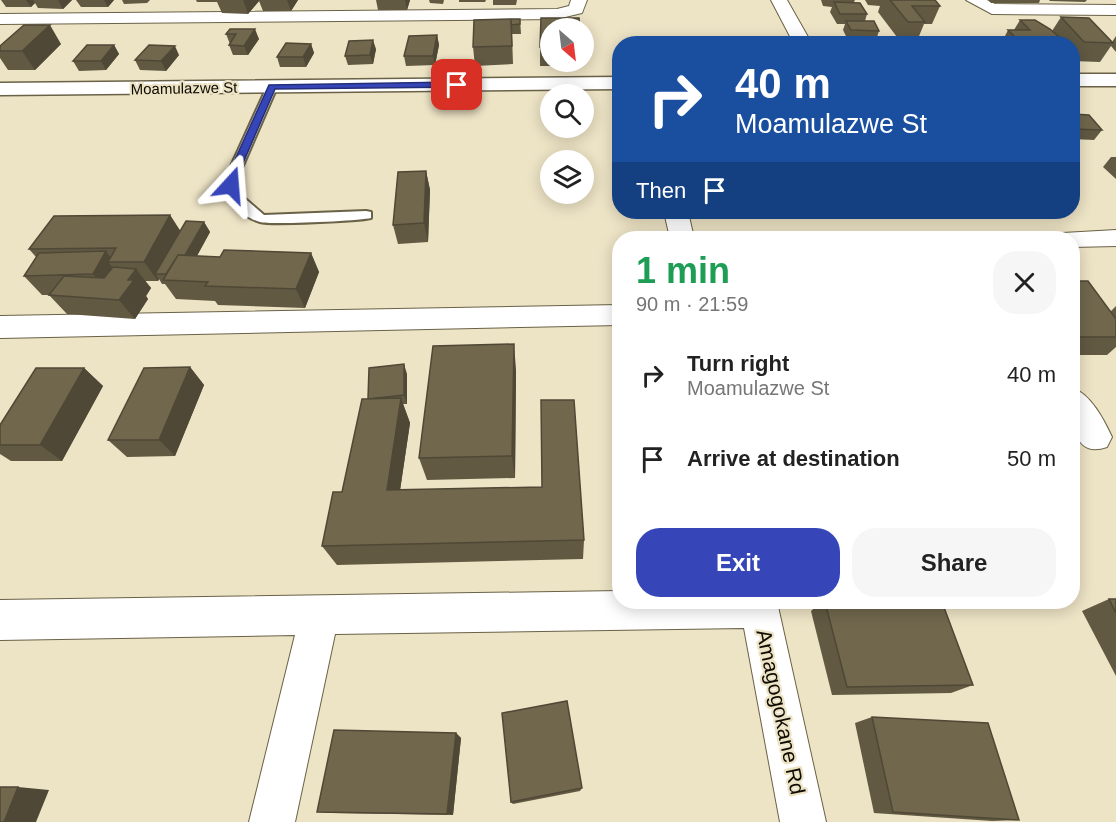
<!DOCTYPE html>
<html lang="en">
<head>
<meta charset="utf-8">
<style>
  body { margin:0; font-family:Helvetica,sans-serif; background:#f6f6f6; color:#222; height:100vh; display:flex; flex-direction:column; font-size:22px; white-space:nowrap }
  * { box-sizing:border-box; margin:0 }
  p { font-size:20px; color:#767676 }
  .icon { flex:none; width:33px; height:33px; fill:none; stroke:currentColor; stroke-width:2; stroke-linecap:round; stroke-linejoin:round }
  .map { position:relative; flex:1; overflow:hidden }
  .sheet { position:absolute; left:612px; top:231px; width:468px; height:378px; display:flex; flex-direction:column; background:#fff; border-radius:24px; box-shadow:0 3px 15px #0003 }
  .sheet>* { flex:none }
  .banner { position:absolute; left:612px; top:36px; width:468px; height:183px; border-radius:24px; box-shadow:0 3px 15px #0003; background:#1a4fa0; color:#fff; overflow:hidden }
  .needle { width:39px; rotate:152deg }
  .buttons { position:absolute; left:540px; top:18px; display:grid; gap:12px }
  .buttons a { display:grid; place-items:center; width:54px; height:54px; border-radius:50%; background:#fff; box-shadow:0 3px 15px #0003; font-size:30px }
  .pin { position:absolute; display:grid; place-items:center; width:51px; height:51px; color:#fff; margin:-26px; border-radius:12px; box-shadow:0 3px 9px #0006 }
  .me { position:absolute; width:66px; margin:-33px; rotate:19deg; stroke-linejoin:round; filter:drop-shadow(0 0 4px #0008) }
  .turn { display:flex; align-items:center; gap:21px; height:126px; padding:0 24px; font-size:27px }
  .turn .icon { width:78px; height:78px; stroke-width:2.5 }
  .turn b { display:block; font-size:42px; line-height:51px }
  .then { display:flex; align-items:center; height:57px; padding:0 24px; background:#0003; gap:12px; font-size:22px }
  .round { display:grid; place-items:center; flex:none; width:63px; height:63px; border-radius:24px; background:#f6f6f6 }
  .headline { display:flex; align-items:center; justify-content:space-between; height:102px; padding:0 24px }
  h1 { font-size:36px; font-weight:700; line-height:45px; color:#1e9e55 }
  .cta { display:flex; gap:12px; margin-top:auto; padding:12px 24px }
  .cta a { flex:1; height:69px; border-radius:24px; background:#3646b9; color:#fff; font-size:24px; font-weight:700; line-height:69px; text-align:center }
  .cta a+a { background:#f6f6f6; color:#222 }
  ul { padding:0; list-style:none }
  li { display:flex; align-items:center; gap:18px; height:84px; padding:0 24px }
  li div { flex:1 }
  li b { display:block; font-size:22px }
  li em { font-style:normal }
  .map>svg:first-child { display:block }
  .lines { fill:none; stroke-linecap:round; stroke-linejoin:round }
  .lane-casing { stroke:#6a6147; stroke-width:4 }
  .street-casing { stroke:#6a6147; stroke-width:2 }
  .secondary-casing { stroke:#6a6147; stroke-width:3 }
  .lane { fill:#fff; fill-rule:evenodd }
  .street { fill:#fff; fill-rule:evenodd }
  .secondary { fill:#fff; fill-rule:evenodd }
  .wall { fill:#615942 }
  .shaded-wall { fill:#4f4836 }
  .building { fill:#71674d; stroke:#4f4836; stroke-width:1.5 }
  .route { fill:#3646b9; stroke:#232e78; stroke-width:1.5 }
  .labels { text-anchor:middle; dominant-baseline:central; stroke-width:4.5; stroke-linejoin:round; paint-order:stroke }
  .far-street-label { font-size:15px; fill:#0f0b03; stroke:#ede3c5 }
  .near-street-label { font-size:21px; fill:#0f0b03; stroke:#ede3c5 }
</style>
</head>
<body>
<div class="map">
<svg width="1116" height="822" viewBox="0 0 1116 822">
  <rect width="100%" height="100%" fill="#ede3c5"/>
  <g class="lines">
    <g class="lane-casing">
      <path id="lane" d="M 272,84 L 277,87 L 238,177 L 242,196 L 264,215 L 366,211 L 371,212 L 371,218 C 359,221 270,225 260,222 C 241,217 225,196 226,177 L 267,87 Z"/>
    </g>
    <g class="street-casing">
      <path id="street" d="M 571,0 L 587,0 L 582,13 L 557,19 L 0,24 L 0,14 L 557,9 L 569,6 Z
        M 771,0 L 787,0 L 812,44 L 794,44 Z
        M 966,0 L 987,0 L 995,4 L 1116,5 L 1116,15 L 992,14 Z
        M 664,212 L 688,212 L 694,238 L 670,238 Z
        M 1116,230 L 1116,246 L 1072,247 L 1072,238 L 1060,238 L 1063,233 Z
        M 620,305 L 620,325 L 0,338 L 0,316 Z
        M 1072,388 C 1091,394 1104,420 1112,437 L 1107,447 C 1069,460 1072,412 1072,388 Z
        M 620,591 L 620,602 L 777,602 L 826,822 L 780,822 L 744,628 L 335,634 L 295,822 L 249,822 L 295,635 L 0,640 L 0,600 Z"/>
    </g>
    <g class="secondary-casing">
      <path id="secondary" d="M 1072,74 L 1116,74 L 1116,86 L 1072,86 Z
        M 620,77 L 620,89 L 0,95 L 0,83 Z"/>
    </g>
    <use href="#lane" class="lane"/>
    <use href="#street" class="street"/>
    <use href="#secondary" class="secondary"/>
  </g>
  <path class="wall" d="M 1,0 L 72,0 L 63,9 L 38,8 L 35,3 L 31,7 L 6,7 Z
    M 76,0 L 114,0 L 108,7 L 81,7 Z
    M 122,0 L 150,0 L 147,3 L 124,4 Z
    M 196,0 L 298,0 L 291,11 L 263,11 L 259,1 L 248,14 L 222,13 L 217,2 L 197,2 Z
    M 376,0 L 410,0 L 407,10 L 378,10 Z
    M 429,0 L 444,0 L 443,4 L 430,3 Z
    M 459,0 L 486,0 L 485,2 L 459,2 Z
    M 493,0 L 517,0 L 516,5 L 493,5 Z
    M 821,0 L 855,0 L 854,2 L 867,14 L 865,21 L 879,31 L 876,40 L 848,40 L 843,30 L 845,24 L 837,24 L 830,12 L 832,7 L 823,6 Z
    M 865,0 L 935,0 L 940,6 L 932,24 L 924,24 L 917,41 L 900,41 L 878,12 L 880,6 L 868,5 Z
    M 988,0 L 1040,0 L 1039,3 L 991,3 Z
    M 1049,0 L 1087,0 L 1085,2 L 1050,1 Z
    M 1061,17 L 1112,42 L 1116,36 L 1116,52 L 1111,46 L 1100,62 L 1072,61 L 1072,44 L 1001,44 L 1008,30 L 1014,30 L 1020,20 L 1052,31 Z
    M 520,19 L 521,34 L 512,34 L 513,64 L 475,66 L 473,47 Z
    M 550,28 L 550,62 L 580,62 L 580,66 L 540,66 L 540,47 Z
    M 230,29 L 259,39 L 248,55 L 233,55 L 229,45 L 230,44 L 226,34 Z
    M 437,35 L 439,45 L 435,65 L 406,66 L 404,56 Z
    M 966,38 L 997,44 L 963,44 Z
    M 61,44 L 35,70 L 8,70 L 0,58 L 0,46 Z
    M 311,44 L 314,53 L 306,67 L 280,67 L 277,57 Z
    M 114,45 L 119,54 L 106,70 L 79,71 L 73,61 Z
    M 376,49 L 373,64 L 348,65 L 345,56 Z
    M 179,55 L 166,71 L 140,70 L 135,60 Z
    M 1072,114 L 1102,130 L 1094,140 L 1072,139 Z
    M 1111,157 L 1116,157 L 1116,179 L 1103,167 Z
    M 426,171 L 430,190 L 428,242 L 398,244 L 393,225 Z
    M 170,215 L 180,231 L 204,222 L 210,232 L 197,256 L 220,257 L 311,253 L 319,272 L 305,308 L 218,305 L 215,301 L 176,299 L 165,284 L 162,284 L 159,279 L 158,281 L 145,281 L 151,288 L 146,296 L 148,299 L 135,319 L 67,314 L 49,295 L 42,295 L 24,276 L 36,257 L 29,249 Z
    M 1072,281 L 1110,312 L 1116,306 L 1116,347 L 1107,355 L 1072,355 Z
    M 190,367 L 204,385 L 175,456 L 127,457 L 108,440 Z
    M 84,368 L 103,386 L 62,461 L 11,461 L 0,454 L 0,425 Z
    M 516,370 L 515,478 L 427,480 L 419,458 Z
    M 407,374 L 407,404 L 403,404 L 410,423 L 400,490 L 584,540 L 583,559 L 337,565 L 322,546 L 342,492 L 368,399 Z
    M 1109,599 L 1116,599 L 1116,676 L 1082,611 Z
    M 821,602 L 942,602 L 973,685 L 951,693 L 832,695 L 811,611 Z
    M 872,717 L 1019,820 L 992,821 L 874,813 L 855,723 Z
    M 456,733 L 461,738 L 453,815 L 331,813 L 317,812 Z
    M 582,788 L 580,791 L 513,804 L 511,802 Z"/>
  <path class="shaded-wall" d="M 26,0 L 33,0 L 35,3 L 31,7 Z
    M 58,0 L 72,0 L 63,9 Z
    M 104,0 L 114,0 L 108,7 Z
    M 243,0 L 259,0 L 259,1 L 248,14 Z
    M 287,0 L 298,0 L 291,11 Z
    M 405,0 L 410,0 L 407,10 Z
    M 50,25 L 61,44 L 35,70 L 22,51 Z
    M 255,29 L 259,39 L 248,55 L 244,46 Z
    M 437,35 L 439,45 L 435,65 L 433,56 Z
    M 373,40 L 376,49 L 373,64 L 370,55 Z
    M 311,44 L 314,53 L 306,67 L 303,57 Z
    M 114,45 L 119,54 L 106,70 L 101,61 Z
    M 175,46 L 179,55 L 166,71 L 161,61 Z
    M 426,171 L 430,190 L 428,242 L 424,223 Z
    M 170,215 L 183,235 L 155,274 L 159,279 L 158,281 L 144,262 Z
    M 204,222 L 210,232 L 183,281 L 175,274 Z
    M 106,251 L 114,262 L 108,262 L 119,275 L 109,293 L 93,274 Z
    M 311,253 L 319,272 L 305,308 L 296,289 Z
    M 136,269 L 151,288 L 146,296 L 148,299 L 135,319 L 119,300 L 128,280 Z
    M 514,344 L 516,370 L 515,478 L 512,456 Z
    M 404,364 L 407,374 L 407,404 L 404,395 Z
    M 190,367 L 204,385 L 175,456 L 159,440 Z
    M 84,368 L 103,386 L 62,461 L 40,445 Z
    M 401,398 L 410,423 L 397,511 L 387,490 Z
    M 456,733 L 461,738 L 453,815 L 447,814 Z
    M 18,787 L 49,790 L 36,822 L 4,822 Z"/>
  <path class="building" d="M 890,0 L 935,0 L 940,6 L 912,6 L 925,22 L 908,22 Z
    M 834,2 L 860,3 L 867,14 L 840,14 Z
    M 1061,17 L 1089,18 L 1113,43 L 1084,42 Z
    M 541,18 L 579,18 L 580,28 L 550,28 L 550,47 L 540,47 Z
    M 511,19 L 512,46 L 473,47 L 474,20 Z
    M 511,19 L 520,19 L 520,24 L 511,25 Z
    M 1020,20 L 1035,20 L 1050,29 L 1066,43 L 1022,44 L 1008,30 L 1030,30 Z
    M 846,21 L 874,21 L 879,31 L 851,30 Z
    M 24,25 L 50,25 L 22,51 L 0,51 L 0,46 Z
    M 230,29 L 255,29 L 244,46 L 229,45 L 236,34 L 226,34 Z
    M 437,35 L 433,56 L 404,56 L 409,36 Z
    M 990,37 L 997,44 L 971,44 L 966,38 Z
    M 373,40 L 370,55 L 345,56 L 349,41 Z
    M 286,43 L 311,44 L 303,57 L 277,57 Z
    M 87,45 L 114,45 L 101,61 L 73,61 Z
    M 149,45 L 175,46 L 161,61 L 135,60 Z
    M 1072,114 L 1089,115 L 1102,130 L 1072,129 Z
    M 426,171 L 424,223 L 393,225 L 398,172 Z
    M 170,215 L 144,262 L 108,262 L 116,248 L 29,249 L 54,216 Z
    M 186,221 L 204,222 L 185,255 L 178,255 L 166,274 L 155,274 Z
    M 224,250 L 311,253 L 296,289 L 205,286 L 208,282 L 163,280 L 178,255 L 220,257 Z
    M 106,251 L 93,274 L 24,276 L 39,253 Z
    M 113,267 L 136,269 L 128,280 L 134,280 L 119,300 L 49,295 L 64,276 L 104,278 Z
    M 1072,281 L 1088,281 L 1116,319 L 1116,337 L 1077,337 L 1072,331 Z
    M 514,344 L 512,456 L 419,458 L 433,346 Z
    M 404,364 L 404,395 L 368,399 L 369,368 Z
    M 190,367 L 159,440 L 108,440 L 144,368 Z
    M 36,368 L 84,368 L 40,445 L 0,445 L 0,425 Z
    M 401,398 L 387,490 L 542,487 L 541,400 L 574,400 L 584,540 L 322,546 L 333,492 L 342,492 L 362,399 Z
    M 1109,599 L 1116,599 L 1116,613 Z
    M 825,602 L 942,602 L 973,685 L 847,687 Z
    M 567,701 L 582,788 L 511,802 L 502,713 Z
    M 872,717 L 988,723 L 1019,820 L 893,812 Z
    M 334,730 L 456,733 L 447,814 L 317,812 Z
    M 0,787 L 18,787 L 4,822 L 0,822 Z"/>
  <path class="route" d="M 457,82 L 460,87 L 275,89 L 237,177 L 236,185 L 231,188 L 226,185 L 227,177 L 269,85 Z"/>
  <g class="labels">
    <g class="far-street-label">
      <text transform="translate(184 88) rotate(-1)">Moamulazwe St</text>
    </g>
    <g class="near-street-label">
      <text transform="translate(781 712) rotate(78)">Amagogokane Rd</text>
    </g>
  </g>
</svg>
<div class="buttons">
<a><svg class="needle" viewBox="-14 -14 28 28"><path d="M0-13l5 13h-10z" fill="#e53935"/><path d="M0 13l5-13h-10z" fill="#767676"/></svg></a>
<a><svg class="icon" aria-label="search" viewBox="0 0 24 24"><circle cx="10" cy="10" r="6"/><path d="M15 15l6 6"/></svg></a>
<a><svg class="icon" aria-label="layers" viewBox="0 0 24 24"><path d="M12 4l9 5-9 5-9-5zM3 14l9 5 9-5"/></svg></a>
</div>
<div class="pin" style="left:457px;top:85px;background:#d93025"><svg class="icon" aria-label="arrive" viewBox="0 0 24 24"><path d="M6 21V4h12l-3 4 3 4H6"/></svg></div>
<svg class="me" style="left:231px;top:185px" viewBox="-20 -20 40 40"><path d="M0-17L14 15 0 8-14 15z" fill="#3646b9" stroke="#fff" stroke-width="4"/></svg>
<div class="banner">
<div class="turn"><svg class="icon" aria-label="right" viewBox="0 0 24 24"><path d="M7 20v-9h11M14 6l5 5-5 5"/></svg><div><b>40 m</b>Moamulazwe St</div></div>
<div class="then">Then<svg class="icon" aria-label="arrive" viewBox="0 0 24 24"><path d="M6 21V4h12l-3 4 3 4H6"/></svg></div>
</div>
<section class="sheet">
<div class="headline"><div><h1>1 min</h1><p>90 m · 21:59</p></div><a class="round"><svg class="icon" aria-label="close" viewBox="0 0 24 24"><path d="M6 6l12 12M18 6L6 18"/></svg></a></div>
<ul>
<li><svg class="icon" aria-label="right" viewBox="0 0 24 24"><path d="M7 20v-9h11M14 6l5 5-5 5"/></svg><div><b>Turn right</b><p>Moamulazwe St</p></div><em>40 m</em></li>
<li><svg class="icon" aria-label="arrive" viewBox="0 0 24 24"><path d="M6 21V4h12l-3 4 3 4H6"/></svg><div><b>Arrive at destination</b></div><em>50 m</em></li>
</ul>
<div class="cta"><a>Exit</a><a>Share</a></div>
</section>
</div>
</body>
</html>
